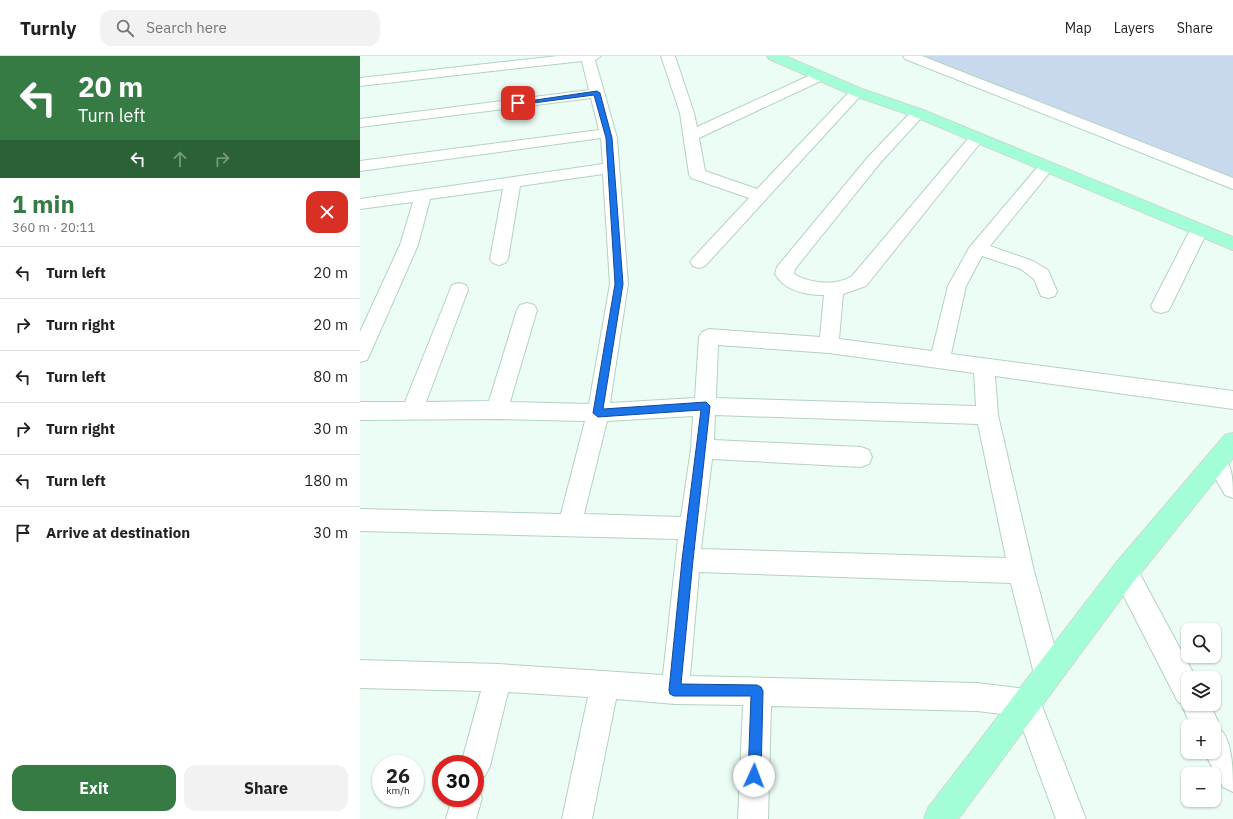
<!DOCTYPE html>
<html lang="en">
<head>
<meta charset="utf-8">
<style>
  body { margin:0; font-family:"IBM Plex Sans",sans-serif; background:#f2f2f2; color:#202124; height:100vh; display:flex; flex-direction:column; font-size:15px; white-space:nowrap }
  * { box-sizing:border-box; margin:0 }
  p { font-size:13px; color:#757577 }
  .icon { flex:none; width:22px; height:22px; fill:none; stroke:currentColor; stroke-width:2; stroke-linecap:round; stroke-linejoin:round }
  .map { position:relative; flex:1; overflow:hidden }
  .panel { display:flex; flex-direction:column; background:#fff; width:360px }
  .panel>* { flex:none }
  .guide { background:#357b43; color:#fff; overflow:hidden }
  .controls { position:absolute; left:821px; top:567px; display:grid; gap:8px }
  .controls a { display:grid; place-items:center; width:40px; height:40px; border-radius:8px; background:#fff; box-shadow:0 1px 3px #0004; font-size:20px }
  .speed { position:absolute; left:12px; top:699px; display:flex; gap:8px; font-size:20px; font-weight:700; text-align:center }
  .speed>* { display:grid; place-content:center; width:52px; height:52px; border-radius:50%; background:#fff; box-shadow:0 1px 3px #0004; line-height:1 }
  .speed small { font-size:10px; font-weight:400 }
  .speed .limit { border:6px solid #d22; background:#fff; color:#111 }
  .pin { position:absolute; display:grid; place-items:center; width:34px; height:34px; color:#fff; margin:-17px; border-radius:8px; box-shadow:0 2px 6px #0006 }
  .me { position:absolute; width:44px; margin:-22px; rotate:2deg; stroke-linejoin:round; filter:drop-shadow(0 0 3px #0008) }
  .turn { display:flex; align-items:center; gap:14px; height:84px; padding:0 12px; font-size:18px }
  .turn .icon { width:52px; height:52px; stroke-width:2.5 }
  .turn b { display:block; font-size:28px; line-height:34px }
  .lanes { display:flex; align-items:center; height:38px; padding:0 12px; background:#0003; justify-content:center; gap:20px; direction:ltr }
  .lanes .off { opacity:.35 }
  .round { display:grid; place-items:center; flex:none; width:42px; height:42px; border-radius:12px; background:#f2f2f2 }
  .headline { display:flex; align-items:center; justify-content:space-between; height:68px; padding:0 12px }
  h1 { font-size:24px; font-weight:700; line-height:30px; color:#357b43 }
  .button { display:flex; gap:8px; margin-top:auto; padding:8px 12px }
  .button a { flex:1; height:46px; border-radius:12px; background:#357b43; color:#fff; font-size:16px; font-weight:700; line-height:46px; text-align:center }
  .button a+a { background:#f2f2f2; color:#202124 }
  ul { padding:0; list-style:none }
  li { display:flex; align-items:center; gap:12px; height:52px; padding:0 12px; border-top:1px solid #e0e0e0 }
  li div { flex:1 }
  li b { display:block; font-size:15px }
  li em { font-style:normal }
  header { display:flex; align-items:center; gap:24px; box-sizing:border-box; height:56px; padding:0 20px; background:#fff; border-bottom:1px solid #e0e0e0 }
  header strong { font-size:19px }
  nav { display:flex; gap:22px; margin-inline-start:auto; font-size:14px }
  .search { width:280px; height:36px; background:#f2f2f2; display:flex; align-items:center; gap:10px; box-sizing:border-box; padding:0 14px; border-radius:12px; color:#757577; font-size:15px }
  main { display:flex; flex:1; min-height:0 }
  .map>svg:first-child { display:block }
  .green { fill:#c8d9ed }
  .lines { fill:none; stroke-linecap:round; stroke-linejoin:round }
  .minor-casing { stroke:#b2d3bf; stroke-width:2 }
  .major-casing { stroke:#cddad1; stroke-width:2 }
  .minor { fill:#fff; fill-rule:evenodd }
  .major { fill:#a3fdd7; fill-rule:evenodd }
  .route { fill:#1a73e8; stroke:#114b97 }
</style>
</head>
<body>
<header>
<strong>Turnly</strong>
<div class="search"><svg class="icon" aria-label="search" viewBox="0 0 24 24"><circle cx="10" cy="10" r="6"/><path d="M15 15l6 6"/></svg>Search here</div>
<nav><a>Map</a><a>Layers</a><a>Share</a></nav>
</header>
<main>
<section class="panel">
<div class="guide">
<div class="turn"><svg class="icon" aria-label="left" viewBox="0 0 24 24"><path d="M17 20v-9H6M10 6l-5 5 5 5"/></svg><div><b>20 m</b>Turn left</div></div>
<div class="lanes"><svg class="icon" aria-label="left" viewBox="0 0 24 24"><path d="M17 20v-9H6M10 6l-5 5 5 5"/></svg><svg class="icon off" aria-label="ahead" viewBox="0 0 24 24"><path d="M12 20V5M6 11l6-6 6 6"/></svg><svg class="icon off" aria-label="right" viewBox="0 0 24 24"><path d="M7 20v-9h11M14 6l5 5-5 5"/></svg></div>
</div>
<div class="headline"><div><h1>1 min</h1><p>360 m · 20:11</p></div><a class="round" style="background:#d93025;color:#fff"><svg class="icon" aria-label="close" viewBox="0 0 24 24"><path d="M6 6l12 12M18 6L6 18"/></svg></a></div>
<ul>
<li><svg class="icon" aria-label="left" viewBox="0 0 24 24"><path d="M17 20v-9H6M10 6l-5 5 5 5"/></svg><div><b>Turn left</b></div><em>20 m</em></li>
<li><svg class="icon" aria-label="right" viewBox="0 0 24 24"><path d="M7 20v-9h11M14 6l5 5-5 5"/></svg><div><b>Turn right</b></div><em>20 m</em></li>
<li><svg class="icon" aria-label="left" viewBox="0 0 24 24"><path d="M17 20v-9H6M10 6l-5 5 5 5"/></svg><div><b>Turn left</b></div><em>80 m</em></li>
<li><svg class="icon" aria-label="right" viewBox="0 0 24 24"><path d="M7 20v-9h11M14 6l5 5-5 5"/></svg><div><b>Turn right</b></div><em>30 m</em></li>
<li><svg class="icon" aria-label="left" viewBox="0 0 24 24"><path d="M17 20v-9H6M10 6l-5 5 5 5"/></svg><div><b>Turn left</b></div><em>180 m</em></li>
<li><svg class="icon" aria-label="arrive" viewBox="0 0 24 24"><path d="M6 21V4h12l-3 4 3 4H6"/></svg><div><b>Arrive at destination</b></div><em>30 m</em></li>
</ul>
<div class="button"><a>Exit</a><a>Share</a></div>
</section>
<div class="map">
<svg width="873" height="763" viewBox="0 0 873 763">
  <rect width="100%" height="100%" fill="#ebfdf5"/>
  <path class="green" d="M 563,0 L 873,0 L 873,122 Z"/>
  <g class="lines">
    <g class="minor-casing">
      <path id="minor" d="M 198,0 L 241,0 L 235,4 L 257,82 L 268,228 L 250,347 L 335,342 L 339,281 L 342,276 L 349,273 L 460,281 L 464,239 C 445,239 425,235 415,218 L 417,211 L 508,101 L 553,54 L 563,54 L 565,57 L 563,60 L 520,107 L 435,213 L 434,218 C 451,228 476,230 492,220 L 612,78 L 622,78 L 625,81 L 506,230 L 483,238 L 479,283 L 572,295 L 588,230 L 609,192 L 680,108 L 686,106 L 692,108 L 694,111 L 630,190 L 673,205 L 688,214 L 697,235 L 695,240 L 688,242 L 681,240 L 674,223 L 661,213 L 622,200 L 606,230 L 591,298 L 873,335 L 873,353 L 635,320 L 638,359 L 674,515 L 702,618 L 698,628 L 688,632 L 678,628 L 674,618 L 651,527 L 339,516 L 330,620 L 617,627 L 667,633 L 677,637 L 726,763 L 696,763 L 658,660 L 617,655 L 411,650 L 408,763 L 378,763 L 383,649 L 315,648 L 256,643 L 232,763 L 202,763 L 228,641 L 148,636 L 130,710 L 125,720 L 115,725 L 115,708 L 101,708 L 121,635 L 0,632 L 0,604 L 138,608 L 303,619 L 318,483 L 0,475 L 0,453 L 201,458 L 225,365 L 137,363 L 0,364 L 0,346 L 45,346 L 90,234 L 92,229 L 99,227 L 106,229 L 108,234 L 66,346 L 129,345 L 157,254 L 160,249 L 167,247 L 174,249 L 177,254 L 150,346 L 229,348 L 250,228 L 243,118 L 160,130 L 148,203 L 145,207 L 139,209 L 133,207 L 130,203 L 143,133 L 70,143 L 58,189 L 10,298 L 7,304 L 0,306 L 0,276 L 40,189 L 53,146 L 0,153 L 0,143 L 243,108 L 241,82 L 0,115 L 0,105 L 239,74 L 231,42 L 0,71 L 0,63 L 229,34 L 222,5 L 0,30 L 0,22 ZM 358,289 L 469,297 L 614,317 L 616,350 L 356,342 ZM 355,359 L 618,368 L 646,502 L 341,493 L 352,403 L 501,411 L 509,408 L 512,401 L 509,394 L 501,391 L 354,384 ZM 333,360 L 331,393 L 321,461 L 224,458 L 247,365 Z
        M 301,0 L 315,0 L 334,57 L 337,71 L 455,17 L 465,17 L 467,20 L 465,23 L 339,82 L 345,115 L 397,133 L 492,33 L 502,33 L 504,36 L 345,210 L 339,212 L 333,210 L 330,206 L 333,202 L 389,142 L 331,122 L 329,118 L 320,57 Z
        M 543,0 L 562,0 L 873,122 L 873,133 L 545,3 Z
        M 839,168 L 845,170 L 848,174 L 811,250 L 808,255 L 801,257 L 794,255 L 791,250 L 830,174 L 833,170 Z
        M 857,396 C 873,403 873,425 873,442 L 865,439 L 846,406 L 849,399 Z
        M 765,504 L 774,507 L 836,622 L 828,622 L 828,648 L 850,648 L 860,670 L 859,673 C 873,681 873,718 873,736 L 863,731 L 844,696 L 854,696 L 854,670 L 831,670 L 821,647 L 818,646 L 756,525 L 752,516 L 756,507 Z
        M 115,730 L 118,731 L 122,742 L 116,763 L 86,763 L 92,742 L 115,742 Z"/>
    </g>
    <g class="major-casing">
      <path id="major" d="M 407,0 L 425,0 L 502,33 L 563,54 L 873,181 L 873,194 L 553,60 L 492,39 L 409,3 Z
        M 873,377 L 873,402 L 774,525 L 598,763 L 564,763 L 568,752 L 756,507 L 865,379 Z"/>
    </g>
    <use href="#minor" class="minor"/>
    <use href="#major" class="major"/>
  </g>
  <path class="route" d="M 237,35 L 240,37 L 252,82 L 263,228 L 243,353 L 346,346 L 350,350 L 333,504 L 321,628 L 397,629 L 401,631 L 403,635 L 401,720 L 399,725 L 394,726 L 390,725 L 388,720 L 391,640 L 314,640 L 310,638 L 309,634 L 322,504 L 341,354 L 238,361 L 233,357 L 255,228 L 246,82 L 234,39 L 158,49 L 155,47 Z"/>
</svg>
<div class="controls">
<a><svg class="icon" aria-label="search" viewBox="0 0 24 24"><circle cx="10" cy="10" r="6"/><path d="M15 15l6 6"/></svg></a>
<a><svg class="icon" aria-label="layers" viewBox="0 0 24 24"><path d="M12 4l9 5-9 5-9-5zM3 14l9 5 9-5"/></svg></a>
<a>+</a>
<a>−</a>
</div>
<div class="speed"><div>26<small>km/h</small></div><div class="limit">30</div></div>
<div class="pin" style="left:158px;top:47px;background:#d93025"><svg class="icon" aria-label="arrive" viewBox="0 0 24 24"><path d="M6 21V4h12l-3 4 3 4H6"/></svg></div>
<svg class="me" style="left:394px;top:720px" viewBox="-20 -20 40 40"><circle r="19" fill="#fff"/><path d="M0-13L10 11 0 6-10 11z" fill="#1a73e8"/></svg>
</div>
</main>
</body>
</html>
